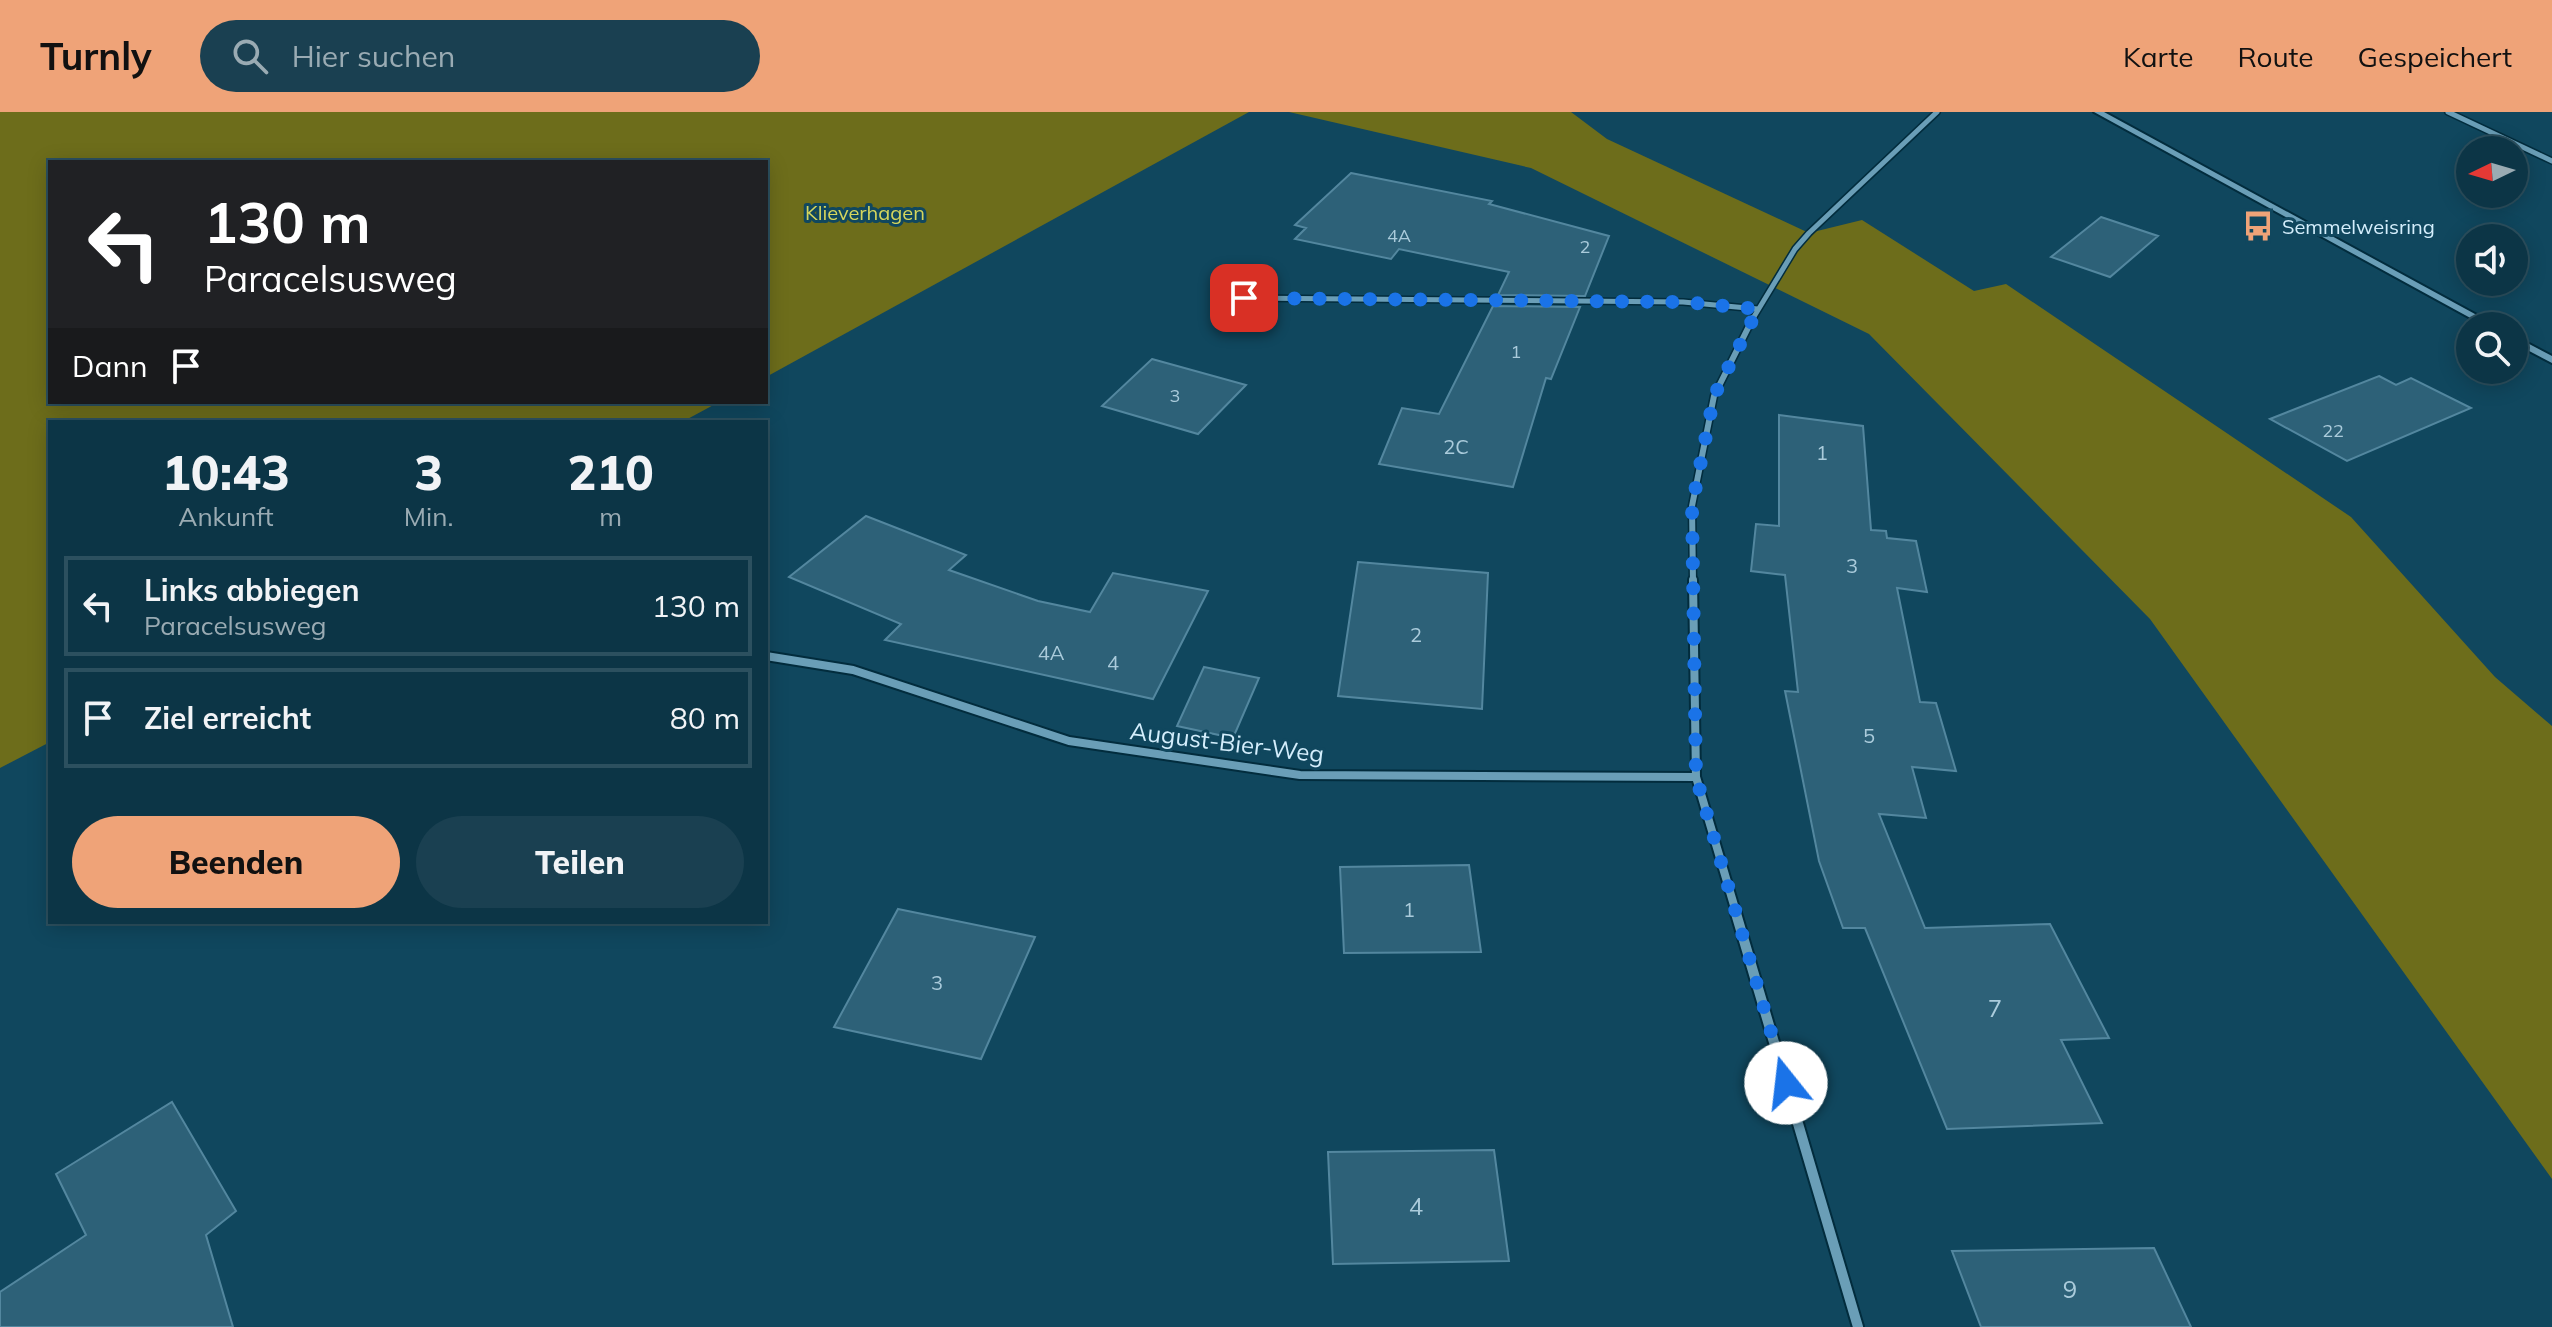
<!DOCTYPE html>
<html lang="de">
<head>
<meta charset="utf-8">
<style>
  body { margin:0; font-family:Mulish,sans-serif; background:#1a4051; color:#f1f3f6; height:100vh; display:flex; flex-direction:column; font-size:30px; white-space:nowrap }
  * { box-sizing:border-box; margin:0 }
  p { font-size:26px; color:#9aabb3 }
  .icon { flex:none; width:44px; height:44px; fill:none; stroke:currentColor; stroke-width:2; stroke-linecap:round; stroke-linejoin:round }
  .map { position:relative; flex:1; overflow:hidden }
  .sheet { position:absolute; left:48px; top:308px; width:720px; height:504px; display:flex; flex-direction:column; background:#0c3546; border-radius:0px; box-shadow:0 4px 20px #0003,0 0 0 2px #2c505f }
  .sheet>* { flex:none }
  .hud { position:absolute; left:48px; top:48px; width:720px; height:244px; border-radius:0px; box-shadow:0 4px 20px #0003,0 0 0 2px #2c505f; background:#202124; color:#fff; overflow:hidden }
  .needle { width:52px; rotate:265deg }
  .fabs { position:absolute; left:2456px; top:24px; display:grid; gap:16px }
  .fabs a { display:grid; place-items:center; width:72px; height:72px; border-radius:50%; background:#0c3546; box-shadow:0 4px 20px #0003,0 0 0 2px #2c505f; font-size:40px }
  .pin { position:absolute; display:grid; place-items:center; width:68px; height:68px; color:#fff; margin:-34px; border-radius:16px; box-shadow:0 4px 12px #0006 }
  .me { position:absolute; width:88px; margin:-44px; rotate:344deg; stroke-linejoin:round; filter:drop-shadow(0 0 6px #0008) }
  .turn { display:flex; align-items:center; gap:28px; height:168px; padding:0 24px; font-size:36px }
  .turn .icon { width:104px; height:104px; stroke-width:2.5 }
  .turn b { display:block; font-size:56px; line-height:68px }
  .then { display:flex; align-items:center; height:76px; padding:0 24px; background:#0003; gap:16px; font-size:30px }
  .eta { display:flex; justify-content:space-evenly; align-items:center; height:136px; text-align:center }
  .eta b { font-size:48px; font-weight:800; line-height:56px }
  .action { display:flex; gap:16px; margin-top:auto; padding:16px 24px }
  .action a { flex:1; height:92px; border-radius:48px; background:#efa378; color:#111; font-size:32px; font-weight:800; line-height:92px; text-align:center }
  .action a+a { background:#1a4051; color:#f1f3f6 }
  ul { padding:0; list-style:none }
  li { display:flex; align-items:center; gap:24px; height:100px; margin:0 16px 12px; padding:0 8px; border:4px solid #2c505f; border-radius:0px }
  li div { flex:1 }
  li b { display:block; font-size:30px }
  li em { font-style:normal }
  header { display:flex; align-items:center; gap:48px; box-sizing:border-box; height:112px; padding:0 40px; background:#efa378; color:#111 }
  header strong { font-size:38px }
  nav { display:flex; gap:44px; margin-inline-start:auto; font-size:28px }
  .search { width:560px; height:72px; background:#1a4051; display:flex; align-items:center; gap:20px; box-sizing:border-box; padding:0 28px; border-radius:44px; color:#9aabb3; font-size:30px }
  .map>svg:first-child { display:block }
  .green { fill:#6d6d1b }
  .building { fill:#2d6178; stroke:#53879f; stroke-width:2 }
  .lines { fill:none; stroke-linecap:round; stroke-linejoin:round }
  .minor-far3-casing { stroke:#022c3d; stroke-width:8 }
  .minor-far2-casing { stroke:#022c3d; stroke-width:9 }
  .minor-far1-casing { stroke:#022c3d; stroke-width:12 }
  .minor-casing { stroke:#022c3d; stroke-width:14 }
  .tertiary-casing { stroke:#022c3d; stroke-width:4 }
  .minor-far3 { stroke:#6a9eb7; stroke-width:5 }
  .minor-far2 { stroke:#6a9eb7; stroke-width:6 }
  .minor-far1 { stroke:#6a9eb7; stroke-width:8 }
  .minor { stroke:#6a9eb7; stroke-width:10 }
  .tertiary { fill:#6a9eb7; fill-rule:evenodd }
  .route { stroke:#1a73e8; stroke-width:14; stroke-dasharray:0 25.2 }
  .labels { text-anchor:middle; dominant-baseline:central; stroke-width:6; stroke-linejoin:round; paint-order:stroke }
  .far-number-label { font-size:18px; fill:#aacbdb }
  .far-park-label { font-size:20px; fill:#d5d65d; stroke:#10475e }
  .far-poi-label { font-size:20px; fill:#d4eefc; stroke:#10475e; text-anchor:start }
  .number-label { font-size:20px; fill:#aacbdb }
  .street-label { font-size:24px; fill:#d4eefc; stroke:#10475e }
  .near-number-label { font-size:24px; fill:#aacbdb }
</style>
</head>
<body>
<header>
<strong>Turnly</strong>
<div class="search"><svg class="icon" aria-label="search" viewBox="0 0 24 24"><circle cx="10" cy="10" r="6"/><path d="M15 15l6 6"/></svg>Hier suchen</div>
<nav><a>Karte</a><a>Route</a><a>Gespeichert</a></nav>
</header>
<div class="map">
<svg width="2552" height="1215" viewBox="0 0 2552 1215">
  <rect width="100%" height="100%" fill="#10475e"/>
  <path class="green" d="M 0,0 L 1249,0 L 766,265 L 766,50 L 50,50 L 50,290 L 719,290 L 682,310 L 50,310 L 50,630 L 0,656 Z
    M 1289,0 L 1571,0 L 1607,27 L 1809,121 L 1862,108 L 1974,179 L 2006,172 L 2351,405 L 2495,565 L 2552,614 L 2552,1067 L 2150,507 L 1869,222 L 1531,56 Z"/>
  <path class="building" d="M 1351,61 L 1492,89 L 1489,92 L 1609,124 L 1585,184 L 1498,183 L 1509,160 L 1399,137 L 1391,147 L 1295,127 L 1306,116 L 1295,113 Z
    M 2101,105 L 2158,124 L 2110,165 L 2051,145 Z
    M 1493,194 L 1580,195 L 1551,267 L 1546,266 L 1513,375 L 1379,352 L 1402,296 L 1439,302 Z
    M 1152,247 L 1246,273 L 1198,322 L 1102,294 Z
    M 2379,264 L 2396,273 L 2411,266 L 2471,296 L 2347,349 L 2270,307 Z
    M 1779,303 L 1863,314 L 1871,418 L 1886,419 L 1887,426 L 1916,429 L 1927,480 L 1897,476 L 1920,590 L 1936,591 L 1956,659 L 1912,655 L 1926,706 L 1879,702 L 1925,816 L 2050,812 L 2109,926 L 2061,928 L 2102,1011 L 1947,1017 L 1865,816 L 1843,816 L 1819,749 L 1785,579 L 1798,580 L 1785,463 L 1751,459 L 1756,412 L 1779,414 Z
    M 866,404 L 966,443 L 949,458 L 1038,489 L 1090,500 L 1113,461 L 1208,479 L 1153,587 L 885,528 L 901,512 L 789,465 Z
    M 1358,450 L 1488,461 L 1482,597 L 1338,584 Z
    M 1204,555 L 1259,566 L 1233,626 L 1177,614 Z
    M 1469,753 L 1481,840 L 1344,841 L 1340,755 Z
    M 898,797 L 1035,825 L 981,947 L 834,915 Z
    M 172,990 L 236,1099 L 206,1123 L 233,1215 L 0,1215 L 0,1180 L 86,1123 L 56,1062 Z
    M 1494,1038 L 1509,1149 L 1333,1152 L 1328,1040 Z
    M 2154,1136 L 2191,1215 L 1981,1215 L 1952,1139 Z"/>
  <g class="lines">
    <g class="minor-far3-casing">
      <path id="minor-far3" d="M 2448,0 L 2552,49
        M 1244,186 L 1683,190 L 1758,197
        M 1752,208 L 1795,137 L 1809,121 L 1937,0"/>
    </g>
    <g class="minor-far2-casing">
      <path id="minor-far2" d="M 1693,470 L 1692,394 L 1714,284 L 1753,206"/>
    </g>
    <g class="minor-far1-casing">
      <path id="minor-far1" d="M 1693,468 L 1696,665 L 1736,800
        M 766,544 L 853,558 L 1069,629 L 1300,663 L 1696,665"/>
    </g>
    <g class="minor-casing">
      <path id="minor" d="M 1735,798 L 1858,1215"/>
    </g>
    <g class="tertiary-casing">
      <path id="tertiary" d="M 2094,0 L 2104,0 L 2497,214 L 2485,214 Z
        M 2514,224 L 2552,244 L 2552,251 L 2514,231 Z"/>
    </g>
    <use href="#minor-far3" class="minor-far3"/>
    <use href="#minor-far2" class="minor-far2"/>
    <use href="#minor-far1" class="minor-far1"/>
    <use href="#minor" class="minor"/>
    <use href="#tertiary" class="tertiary"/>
  </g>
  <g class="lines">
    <path class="route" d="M 1244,186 L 1683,190 L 1758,197 L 1714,284 L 1692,394 L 1696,665 L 1786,971"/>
  </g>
  <defs>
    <g id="bus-bare" transform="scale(2.4)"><path d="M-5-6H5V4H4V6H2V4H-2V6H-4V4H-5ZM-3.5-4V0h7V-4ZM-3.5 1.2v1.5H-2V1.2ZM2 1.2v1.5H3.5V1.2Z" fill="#efa378" stroke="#10475e" stroke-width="2.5" paint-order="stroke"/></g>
  </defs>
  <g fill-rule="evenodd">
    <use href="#bus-bare" x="2258" y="114"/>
  </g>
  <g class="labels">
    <g class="far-number-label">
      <text x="1399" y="123">4A</text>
      <text x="1585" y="134">2</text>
      <text x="1516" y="239">1</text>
      <text x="1175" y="283">3</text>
      <text x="2333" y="318">22</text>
    </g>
    <g class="far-park-label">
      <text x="865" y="100">Klieverhagen</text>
    </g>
    <g class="far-poi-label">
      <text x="2282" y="114">Semmelweisring</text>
    </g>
    <g class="number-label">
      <text x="1456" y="334">2C</text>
      <text x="1822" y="340">1</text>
      <text x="1852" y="453">3</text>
      <text x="1416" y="522">2</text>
      <text x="1051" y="540">4A</text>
      <text x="1113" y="550">4</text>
      <text x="1869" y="623">5</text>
      <text x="1409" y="797">1</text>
      <text x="937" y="870">3</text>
    </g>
    <g class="street-label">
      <text transform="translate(1227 630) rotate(7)">August-Bier-Weg</text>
    </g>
    <g class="near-number-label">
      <text x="1995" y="896">7</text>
      <text x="1416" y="1094">4</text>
      <text x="2070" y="1177">9</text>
    </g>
  </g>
</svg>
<div class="fabs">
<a><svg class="needle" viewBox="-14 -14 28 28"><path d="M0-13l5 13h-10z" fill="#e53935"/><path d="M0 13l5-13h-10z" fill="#9aabb3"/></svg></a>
<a><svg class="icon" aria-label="sound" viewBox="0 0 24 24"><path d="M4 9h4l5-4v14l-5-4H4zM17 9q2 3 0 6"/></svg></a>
<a><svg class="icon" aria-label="search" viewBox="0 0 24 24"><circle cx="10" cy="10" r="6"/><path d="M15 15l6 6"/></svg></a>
</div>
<div class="pin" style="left:1244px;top:186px;background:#d93025"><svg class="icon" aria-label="arrive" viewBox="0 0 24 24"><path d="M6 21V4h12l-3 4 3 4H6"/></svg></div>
<svg class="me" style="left:1786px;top:971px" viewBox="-20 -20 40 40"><circle r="19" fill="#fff"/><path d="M0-13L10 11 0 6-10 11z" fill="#1a73e8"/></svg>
<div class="hud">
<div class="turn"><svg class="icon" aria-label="left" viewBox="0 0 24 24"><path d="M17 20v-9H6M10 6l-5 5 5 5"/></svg><div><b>130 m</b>Paracelsusweg</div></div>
<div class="then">Dann<svg class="icon" aria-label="arrive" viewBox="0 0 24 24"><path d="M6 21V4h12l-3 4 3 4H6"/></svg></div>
</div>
<section class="sheet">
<div class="eta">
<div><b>10:43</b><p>Ankunft</p></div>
<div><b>3</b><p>Min.</p></div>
<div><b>210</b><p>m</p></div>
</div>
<ul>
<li><svg class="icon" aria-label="left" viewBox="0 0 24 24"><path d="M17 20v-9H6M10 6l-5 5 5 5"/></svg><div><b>Links abbiegen</b><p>Paracelsusweg</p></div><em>130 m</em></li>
<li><svg class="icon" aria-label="arrive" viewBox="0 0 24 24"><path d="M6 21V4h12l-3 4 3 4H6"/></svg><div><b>Ziel erreicht</b></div><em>80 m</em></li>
</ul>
<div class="action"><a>Beenden</a><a>Teilen</a></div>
</section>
</div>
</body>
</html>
